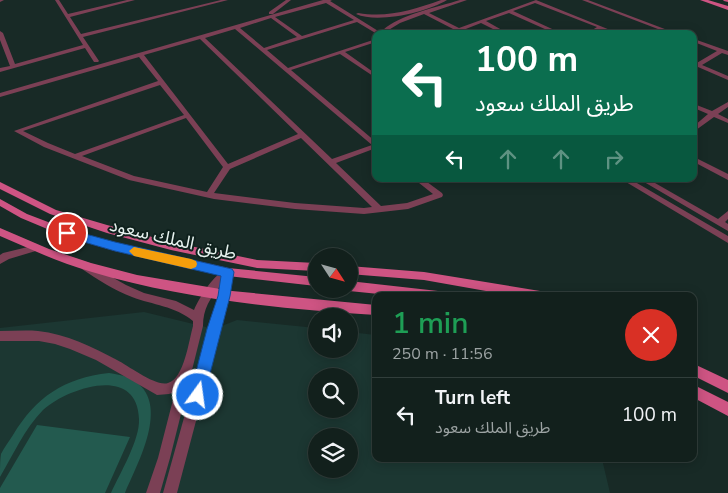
<!DOCTYPE html>
<html lang="en">
<head>
<meta charset="utf-8">
<style>
  body { margin:0; font-family:"Nunito Sans","Noto Sans Arabic",sans-serif; background:#1f2d29; color:#f1f3f6; height:100vh; display:flex; flex-direction:column; font-size:19px; white-space:nowrap }
  * { box-sizing:border-box; margin:0 }
  p { font-size:16px; color:#9ca3a3 }
  .icon { flex:none; width:28px; height:28px; fill:none; stroke:currentColor; stroke-width:2; stroke-linecap:round; stroke-linejoin:round }
  .map { position:relative; flex:1; overflow:hidden }
  .drawer { position:absolute; left:372px; top:292px; width:325px; height:170px; display:flex; flex-direction:column; background:#12201c; border-radius:10px; box-shadow:0 2px 12px #0003,0 0 0 1px #313e3b }
  .drawer>* { flex:none }
  .hud { position:absolute; left:372px; top:30px; width:325px; height:152px; border-radius:10px; box-shadow:0 2px 12px #0003,0 0 0 1px #313e3b; background:#0b6e4f; color:#fff; overflow:hidden }
  .needle { width:32px; rotate:126deg }
  .controls { position:absolute; left:308px; top:248px; display:grid; gap:10px }
  .controls a { display:grid; place-items:center; width:50px; height:50px; border-radius:50%; background:#12201c; box-shadow:0 2px 12px #0003,0 0 0 1px #313e3b; font-size:25px }
  .pin { position:absolute; display:grid; place-items:center; width:42px; height:42px; color:#fff; margin:-21px; border:2px solid #fff; border-radius:50%; box-shadow:0 1px 5px #0007 }
  .me { position:absolute; width:55px; margin:-28px; rotate:14deg; stroke-linejoin:round; filter:drop-shadow(0 0 4px #0008) }
  .turn { display:flex; align-items:center; gap:18px; height:105px; padding:0 20px; font-size:22px }
  .turn .icon { width:65px; height:65px; stroke-width:2.5 }
  .turn b { display:block; font-size:35px; line-height:42px }
  .lanes { display:flex; align-items:center; height:48px; padding:0 20px; background:#0003; justify-content:center; gap:25px; direction:ltr }
  .lanes .off { opacity:.35 }
  .round { display:grid; place-items:center; flex:none; width:52px; height:52px; border-radius:26px; background:#1f2d29 }
  .summary { display:flex; align-items:center; justify-content:space-between; height:85px; padding:0 20px }
  h1 { font-size:30px; font-weight:600; line-height:38px; color:#1e9e55 }
  ul { padding:0; list-style:none }
  li { display:flex; align-items:center; gap:15px; height:75px; padding:0 20px; border-top:1px solid #313e3b }
  li div { flex:1 }
  li b { display:block; font-size:19px }
  li em { font-style:normal }
  .map>svg:first-child { display:block }
  .built { fill:#1c3732; fill-rule:evenodd }
  .green { fill:#235a4f }
  .lines { fill:none; stroke-linecap:round; stroke-linejoin:round }
  .minor { fill:#7b4055; fill-rule:evenodd }
  .major { fill:#ce5483; fill-rule:evenodd }
  .route { fill:#1a73e8; stroke:#114b97 }
  .slow { fill:#f59e0b }
  .labels { text-anchor:middle; dominant-baseline:central; stroke-width:4; stroke-linejoin:round; paint-order:stroke }
  .street-label { font-size:18px; fill:#e7f2ef; stroke:#0f211d }
</style>
</head>
<body>
<div class="map">
<svg width="728" height="493" viewBox="0 0 728 493">
  <rect width="100%" height="100%" fill="#182a26"/>
  <path class="built" d="M 144,312 L 214,329 L 237,320 L 316,328 L 316,349 L 349,349 L 349,332 L 376,335 L 376,459 L 602,459 L 610,493 L 0,493 L 0,328 ZM 316,376 L 349,376 L 349,409 L 316,409 ZM 316,436 L 349,436 L 349,469 L 316,469 Z"/>
  <path class="green" d="M 109,373 C 115,374 122,375 127,377 C 175,397 138,462 125,493 L 111,493 C 120,473 140,440 139,419 C 137,364 68,388 43,410 C 25,428 13,455 0,477 C 0,470 0,460 1,454 C 4,448 9,441 13,435 C 36,397 64,378 109,373 Z
    M 37,425 L 130,437 L 105,493 L 0,493 L 0,488 Z"/>
  <g class="lines">
    <path class="minor" d="M 0,0 L 4,0 L 0,2 Z
      M 55,0 L 59,0 L 68,14 L 127,0 L 135,0 L 70,17 L 81,34 L 221,0 L 228,0 L 83,37 L 99,61 L 98,62 L 94,62 L 85,48 L 0,72 L 0,68 L 10,66 L 0,40 L 0,31 L 3,33 L 15,64 L 83,45 Z
      M 286,0 L 291,0 L 273,14 L 269,14 L 269,12 Z
      M 323,0 L 332,0 L 330,1 L 383,34 L 377,34 L 357,22 L 267,50 L 288,68 L 376,39 L 376,42 L 345,52 L 376,74 L 376,78 L 340,54 L 291,70 L 376,142 L 376,148 L 336,163 L 381,206 L 407,203 L 433,194 L 414,179 L 423,179 L 442,193 L 443,195 L 442,197 L 408,209 L 364,214 L 295,209 L 214,199 L 129,180 L 44,147 L 14,131 L 158,81 L 139,57 L 0,97 L 0,93 ZM 326,3 L 354,20 L 302,36 L 275,17 ZM 271,18 L 297,37 L 264,48 L 240,28 ZM 235,29 L 372,145 L 332,159 L 205,38 ZM 200,39 L 298,134 L 228,164 L 144,55 ZM 160,85 L 184,115 L 75,154 L 48,143 L 23,131 ZM 186,118 L 223,167 L 207,192 L 134,176 L 82,156 ZM 301,138 L 372,207 L 364,208 L 295,203 L 214,193 L 230,169 Z
      M 441,0 L 447,0 C 427,12 378,24 356,14 L 358,13 C 388,18 413,10 441,0 Z
      M 460,0 L 467,0 L 429,13 L 459,28 L 536,0 L 620,34 L 613,34 L 601,29 L 592,34 L 586,34 L 597,27 L 535,3 L 513,11 L 563,34 L 556,34 L 509,13 L 486,21 L 509,34 L 503,34 L 481,23 L 453,34 L 446,34 L 455,30 L 424,14 L 400,23 L 387,31 L 383,30 C 399,15 438,7 460,0 Z
      M 582,0 L 588,0 L 678,34 L 671,34 Z
      M 694,39 L 728,51 L 728,55 L 722,53 L 702,65 L 728,76 L 728,80 L 698,67 L 694,69 L 695,64 L 717,51 L 694,42 Z
      M 728,102 L 728,107 L 718,114 L 728,119 L 728,123 L 714,117 L 696,130 L 694,131 L 694,126 L 708,114 L 694,108 L 694,104 L 712,111 Z
      M 694,157 L 728,174 L 728,180 L 694,162 Z
      M 621,179 L 630,179 L 728,236 L 728,243 Z
      M 639,179 L 648,179 L 718,219 L 728,211 L 728,219 L 725,222 L 728,224 L 728,231 Z
      M 36,245 L 39,246 L 40,248 L 39,250 L 9,259 L 0,264 L 0,255 L 3,253 Z
      M 85,262 L 126,285 L 144,293 L 176,301 L 194,310 C 200,296 214,274 228,268 L 231,269 L 233,272 L 229,296 L 177,493 L 163,493 L 221,285 C 210,298 203,309 203,326 L 170,458 L 160,493 L 146,493 L 158,458 L 175,392 L 169,394 L 157,395 L 96,360 L 70,349 L 55,344 L 39,341 L 0,341 L 0,331 C 13,331 26,330 38,331 C 66,334 93,347 117,360 C 129,366 156,387 168,383 C 184,379 189,340 193,326 L 193,321 C 175,306 153,305 132,297 C 114,290 98,280 82,269 L 80,266 L 82,263 Z"/>
    <path class="major" d="M 700,0 L 708,0 L 728,6 L 728,10 Z
      M 723,0 L 728,0 L 728,2 L 724,1 Z
      M 0,182 L 56,210 L 107,225 L 171,242 L 257,260 L 316,263 L 316,271 L 257,268 L 171,250 L 107,233 L 50,214 L 0,189 Z
      M 0,199 L 27,214 L 69,230 L 115,243 L 228,268 L 316,277 L 316,286 L 228,276 L 115,251 L 64,236 L 21,218 L 0,206 Z
      M 0,228 L 49,249 L 91,263 L 137,275 L 232,291 L 376,305 L 376,315 C 281,309 183,299 92,272 C 60,263 30,249 0,236 Z
      M 349,266 L 424,272 L 540,291 L 544,293 L 545,296 L 514,296 L 424,280 L 349,274 Z
      M 349,281 L 438,291 L 442,293 L 443,296 L 399,296 L 349,291 L 345,289 L 349,289 Z
      M 694,364 L 728,380 L 728,393 L 694,376 Z
      M 694,385 L 728,402 L 728,416 L 694,398 Z"/>
  </g>
  <path class="route" d="M 67,229 L 115,242 L 232,269 L 234,272 L 230,296 L 203,401 L 198,403 L 192,401 L 190,395 L 207,329 L 218,296 L 221,276 L 115,251 L 63,236 L 61,233 L 63,230 Z"/>
  <path class="slow" d="M 134,247 L 191,259 L 196,261 L 197,264 L 196,267 L 191,269 L 134,256 L 129,251 Z"/>
  <g class="labels">
    <g class="street-label">
      <text transform="translate(173 239) rotate(13)">طريق الملك سعود</text>
    </g>
  </g>
</svg>
<div class="controls">
<a><svg class="needle" viewBox="-14 -14 28 28"><path d="M0-13l5 13h-10z" fill="#e53935"/><path d="M0 13l5-13h-10z" fill="#9ca3a3"/></svg></a>
<a><svg class="icon" aria-label="sound" viewBox="0 0 24 24"><path d="M4 9h4l5-4v14l-5-4H4zM17 9q2 3 0 6"/></svg></a>
<a><svg class="icon" aria-label="search" viewBox="0 0 24 24"><circle cx="10" cy="10" r="6"/><path d="M15 15l6 6"/></svg></a>
<a><svg class="icon" aria-label="layers" viewBox="0 0 24 24"><path d="M12 4l9 5-9 5-9-5zM3 14l9 5 9-5"/></svg></a>
</div>
<div class="pin" style="left:67px;top:233px;background:#d93025"><svg class="icon" aria-label="arrive" viewBox="0 0 24 24"><path d="M6 21V4h12l-3 4 3 4H6"/></svg></div>
<svg class="me" style="left:198px;top:395px" viewBox="-20 -20 40 40"><circle r="17" fill="#1a73e8" stroke="#fff" stroke-width="3"/><path d="M0-11L8 9 0 5-8 9z" fill="#fff"/></svg>
<div class="hud">
<div class="turn"><svg class="icon" aria-label="left" viewBox="0 0 24 24"><path d="M17 20v-9H6M10 6l-5 5 5 5"/></svg><div><b>100 m</b>طريق الملك سعود</div></div>
<div class="lanes"><svg class="icon" aria-label="left" viewBox="0 0 24 24"><path d="M17 20v-9H6M10 6l-5 5 5 5"/></svg><svg class="icon off" aria-label="ahead" viewBox="0 0 24 24"><path d="M12 20V5M6 11l6-6 6 6"/></svg><svg class="icon off" aria-label="ahead" viewBox="0 0 24 24"><path d="M12 20V5M6 11l6-6 6 6"/></svg><svg class="icon off" aria-label="right" viewBox="0 0 24 24"><path d="M7 20v-9h11M14 6l5 5-5 5"/></svg></div>
</div>
<section class="drawer">
<div class="summary"><div><h1>1 min</h1><p>250 m · 11:56</p></div><a class="round" style="background:#d93025;color:#fff"><svg class="icon" aria-label="close" viewBox="0 0 24 24"><path d="M6 6l12 12M18 6L6 18"/></svg></a></div>
<ul>
<li><svg class="icon" aria-label="left" viewBox="0 0 24 24"><path d="M17 20v-9H6M10 6l-5 5 5 5"/></svg><div><b>Turn left</b><p>طريق الملك سعود</p></div><em>100 m</em></li>
</ul>
</section>
</div>
</body>
</html>
